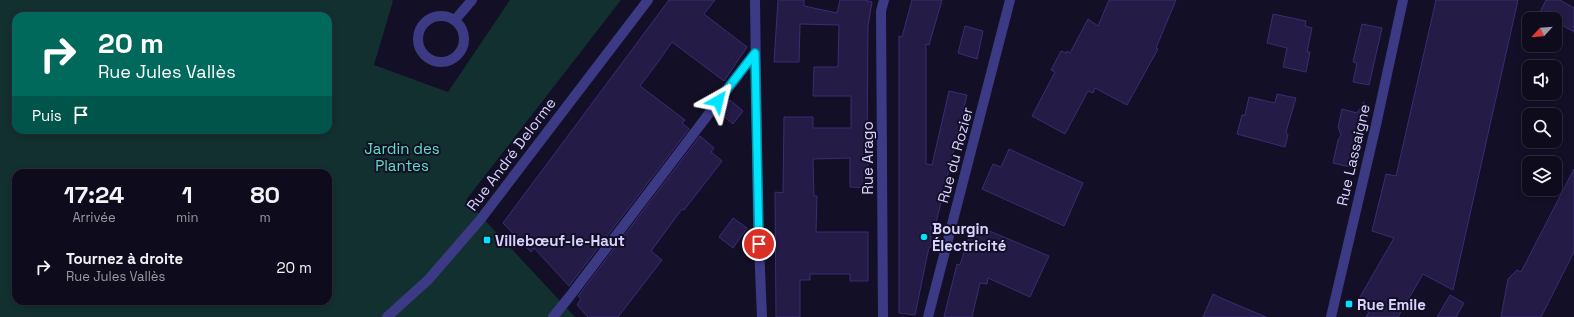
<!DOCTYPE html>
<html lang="fr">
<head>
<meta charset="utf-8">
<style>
  body { margin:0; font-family:"Space Grotesk",sans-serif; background:#171425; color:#f1f3f6; height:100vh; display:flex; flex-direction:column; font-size:15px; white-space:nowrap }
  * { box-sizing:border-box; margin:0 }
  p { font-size:13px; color:#9b9ba3 }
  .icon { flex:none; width:22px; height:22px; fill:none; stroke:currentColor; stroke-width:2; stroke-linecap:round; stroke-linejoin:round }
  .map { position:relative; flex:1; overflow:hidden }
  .panel { position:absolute; left:12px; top:169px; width:320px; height:136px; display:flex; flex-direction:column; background:#0e0b1c; border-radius:12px; box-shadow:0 2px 6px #0003,0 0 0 1px #2e2b3b }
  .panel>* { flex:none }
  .banner { position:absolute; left:12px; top:12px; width:320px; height:122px; border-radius:12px; box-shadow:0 2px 6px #0003,0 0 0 1px #2e2b3b; background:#00695c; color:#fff; overflow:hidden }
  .needle { width:26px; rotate:244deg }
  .tools { position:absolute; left:1522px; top:12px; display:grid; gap:8px }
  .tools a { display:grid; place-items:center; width:40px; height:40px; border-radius:8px; background:#0e0b1c; box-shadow:0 2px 6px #0003,0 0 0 1px #2e2b3b; font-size:20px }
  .pin { position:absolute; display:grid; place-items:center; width:34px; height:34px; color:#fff; margin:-17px; border:2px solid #fff; border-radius:50%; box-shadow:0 1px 4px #0007 }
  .me { position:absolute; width:44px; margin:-22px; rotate:37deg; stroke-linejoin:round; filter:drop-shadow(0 0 3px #0008) }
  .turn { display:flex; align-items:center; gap:14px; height:84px; padding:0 20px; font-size:18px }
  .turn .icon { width:52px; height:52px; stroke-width:2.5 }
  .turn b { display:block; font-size:28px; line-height:34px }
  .then { display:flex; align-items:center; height:38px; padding:0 20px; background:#0003; gap:8px; font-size:15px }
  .eta { display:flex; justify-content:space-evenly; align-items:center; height:68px; text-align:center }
  .eta b { font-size:24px; font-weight:600; line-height:28px }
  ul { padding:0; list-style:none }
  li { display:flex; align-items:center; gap:12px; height:60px; padding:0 20px }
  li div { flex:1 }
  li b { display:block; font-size:15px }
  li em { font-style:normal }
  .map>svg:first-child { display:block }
  .green { fill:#12302f; fill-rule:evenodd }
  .building { fill:#241b47; stroke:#3b2d73 }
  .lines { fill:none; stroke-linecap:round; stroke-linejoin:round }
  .minor { stroke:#3d3a85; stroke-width:10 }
  .route-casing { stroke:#0095a6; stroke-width:10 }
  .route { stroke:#00e5ff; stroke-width:7 }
  .poi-dot { fill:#00e5ff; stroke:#130f26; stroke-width:1.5 }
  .labels { text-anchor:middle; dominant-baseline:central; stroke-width:4; stroke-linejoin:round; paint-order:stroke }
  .park-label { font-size:15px; fill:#5fe0c0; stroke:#130f26 }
  .street-label { font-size:15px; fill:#d9d4ff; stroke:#130f26 }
  .poi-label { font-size:15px; font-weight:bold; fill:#d9d4ff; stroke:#130f26; text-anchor:start }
</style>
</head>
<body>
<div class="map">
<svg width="1574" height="317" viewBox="0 0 1574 317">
  <rect width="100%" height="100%" fill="#130f26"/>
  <path class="green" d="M 0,0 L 392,0 L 393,1 L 374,65 L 448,92 L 510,0 L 621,0 L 466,200 L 575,317 L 0,317 ZM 16,16 L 328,16 L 328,130 L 16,130 ZM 16,173 L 328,173 L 328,301 L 16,301 Z"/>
  <path class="building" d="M 669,0 L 715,0 L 704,14 L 747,47 L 724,81 L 672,42 L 658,62 L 640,86 L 685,120 L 682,123 L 689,129 L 569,286 L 534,248 L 531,252 L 503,223 Z
    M 778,0 L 804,0 L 804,6 L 837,13 L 840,0 L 864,0 L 872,2 L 868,26 L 867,152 L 868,152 L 868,188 L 850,187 L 850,158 L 813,159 L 814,196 L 817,196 L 816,232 L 868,232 L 868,281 L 850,281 L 850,274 L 810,274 L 810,280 L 800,280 L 800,317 L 776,317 L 775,192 L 783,193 L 784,117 L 813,117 L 813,128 L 851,128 L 851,96 L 813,96 L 814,67 L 838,67 L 839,25 L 800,24 L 799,62 L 774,62 Z
    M 912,0 L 942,0 L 929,45 L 926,44 L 926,164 L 932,165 L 949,91 L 967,95 L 936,223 L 931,223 L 931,247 L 929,247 L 915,315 L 899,313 L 899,36 L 902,37 Z
    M 1109,0 L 1176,0 L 1156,48 L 1158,49 L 1127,105 L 1095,88 L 1093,93 L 1088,91 L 1065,134 L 1032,116 L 1055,72 L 1051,70 L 1061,51 L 1066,53 L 1067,51 L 1070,53 L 1088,19 L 1098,26 Z
    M 1436,0 L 1518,0 L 1453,290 L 1423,274 L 1398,317 L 1366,317 L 1369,312 L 1356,304 L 1394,238 L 1372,231 L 1386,174 L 1396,176 Z
    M 1546,0 L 1560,0 L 1574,8 L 1574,32 L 1555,21 L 1555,19 L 1551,19 L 1540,12 Z
    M 1273,14 L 1306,21 L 1305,26 L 1312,28 L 1307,52 L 1310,52 L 1306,72 L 1283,67 L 1287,48 L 1267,43 Z
    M 1362,24 L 1382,28 L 1369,85 L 1353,82 L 1357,63 L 1353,62 Z
    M 965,26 L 983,31 L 977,59 L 958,53 Z
    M 1277,94 L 1296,98 L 1286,132 L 1288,135 L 1285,147 L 1237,134 L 1242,115 L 1245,115 L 1249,97 L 1275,103 Z
    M 730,100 L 743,111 L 733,124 L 720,113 Z
    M 1364,102 L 1350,167 L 1333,163 L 1338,140 L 1341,135 L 1338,127 L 1342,109 L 1357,113 Z
    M 700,136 L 714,148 L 711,152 L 722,161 L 684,210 L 682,209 L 651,251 L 662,260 L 618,317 L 588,317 L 577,305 L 581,299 L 578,296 Z
    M 1009,149 L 1083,183 L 1064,226 L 982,189 L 993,164 L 1001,167 Z
    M 1574,169 L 1574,252 L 1541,317 L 1501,317 L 1508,279 L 1517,270 L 1521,272 Z
    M 733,218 L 747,228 L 733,248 L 719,237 Z
    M 973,224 L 1049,256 L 1030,297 L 988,278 L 987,284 L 980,283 L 972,317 L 944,317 L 957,264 L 960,265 Z
    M 1213,294 L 1221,298 L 1266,317 L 1203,317 Z
    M 1450,295 L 1464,303 L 1456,317 L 1437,317 Z"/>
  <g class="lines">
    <path class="minor" d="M 755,0 L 758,222 L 762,317
      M418 39a23 23 0 1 1 46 0a23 23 0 1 1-46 0Z
      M 455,20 L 472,0
      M 387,317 L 428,280 L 480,220 L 648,0
      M 553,317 L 570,296 L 755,53
      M 883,317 L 881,11 L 884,0
      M 928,317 L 1010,0
      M 1331,317 L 1376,125 L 1403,0"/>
  </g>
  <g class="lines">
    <g class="route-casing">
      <path id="route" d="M 718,101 L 755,53 L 759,244"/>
    </g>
    <use href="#route" class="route"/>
  </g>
  <g class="poi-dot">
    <circle cx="924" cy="237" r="4"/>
    <rect x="483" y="236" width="8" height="8" rx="2"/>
    <rect x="1345" y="300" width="8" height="8" rx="2"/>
  </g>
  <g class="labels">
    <g class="park-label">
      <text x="402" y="148">Jardin des<tspan x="402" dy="17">Plantes</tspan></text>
    </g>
    <g class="street-label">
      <text transform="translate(511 154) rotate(-53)">Rue André Delorme</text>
      <text transform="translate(955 155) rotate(-75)">Rue du Rozier</text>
      <text transform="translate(1353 155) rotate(-77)">Rue Lassaigne</text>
      <text transform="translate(867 158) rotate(-90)">Rue Arago</text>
    </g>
    <g class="poi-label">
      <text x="932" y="228">Bourgin<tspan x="932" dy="17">Électricité</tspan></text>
      <text x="495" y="240">Villebœuf-le-Haut</text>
      <text x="1357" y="304">Rue Emile</text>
    </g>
  </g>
</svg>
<div class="tools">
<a><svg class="needle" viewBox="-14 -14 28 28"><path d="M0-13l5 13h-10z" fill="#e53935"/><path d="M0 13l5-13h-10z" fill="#9b9ba3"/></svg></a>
<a><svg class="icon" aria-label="sound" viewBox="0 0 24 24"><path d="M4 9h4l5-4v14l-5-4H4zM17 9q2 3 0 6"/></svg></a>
<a><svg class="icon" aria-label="search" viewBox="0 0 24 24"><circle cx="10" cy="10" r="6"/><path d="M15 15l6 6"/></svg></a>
<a><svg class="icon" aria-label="layers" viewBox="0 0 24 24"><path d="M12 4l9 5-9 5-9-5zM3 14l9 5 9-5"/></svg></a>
</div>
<div class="pin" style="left:759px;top:244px;background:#d93025"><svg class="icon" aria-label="arrive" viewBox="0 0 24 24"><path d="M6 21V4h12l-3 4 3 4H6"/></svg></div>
<svg class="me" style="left:718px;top:101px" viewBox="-20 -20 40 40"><path d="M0-17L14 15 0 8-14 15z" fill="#00e5ff" stroke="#fff" stroke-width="4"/></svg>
<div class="banner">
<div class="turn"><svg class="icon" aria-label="right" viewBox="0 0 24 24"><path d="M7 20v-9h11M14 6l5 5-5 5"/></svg><div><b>20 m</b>Rue Jules Vallès</div></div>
<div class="then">Puis<svg class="icon" aria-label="arrive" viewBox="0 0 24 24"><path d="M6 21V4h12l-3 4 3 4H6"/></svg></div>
</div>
<section class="panel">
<div class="eta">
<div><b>17:24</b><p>Arrivée</p></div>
<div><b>1</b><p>min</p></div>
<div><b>80</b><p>m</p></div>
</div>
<ul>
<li><svg class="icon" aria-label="right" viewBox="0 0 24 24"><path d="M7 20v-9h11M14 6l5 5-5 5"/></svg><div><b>Tournez à droite</b><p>Rue Jules Vallès</p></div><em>20 m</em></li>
</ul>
</section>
</div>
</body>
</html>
